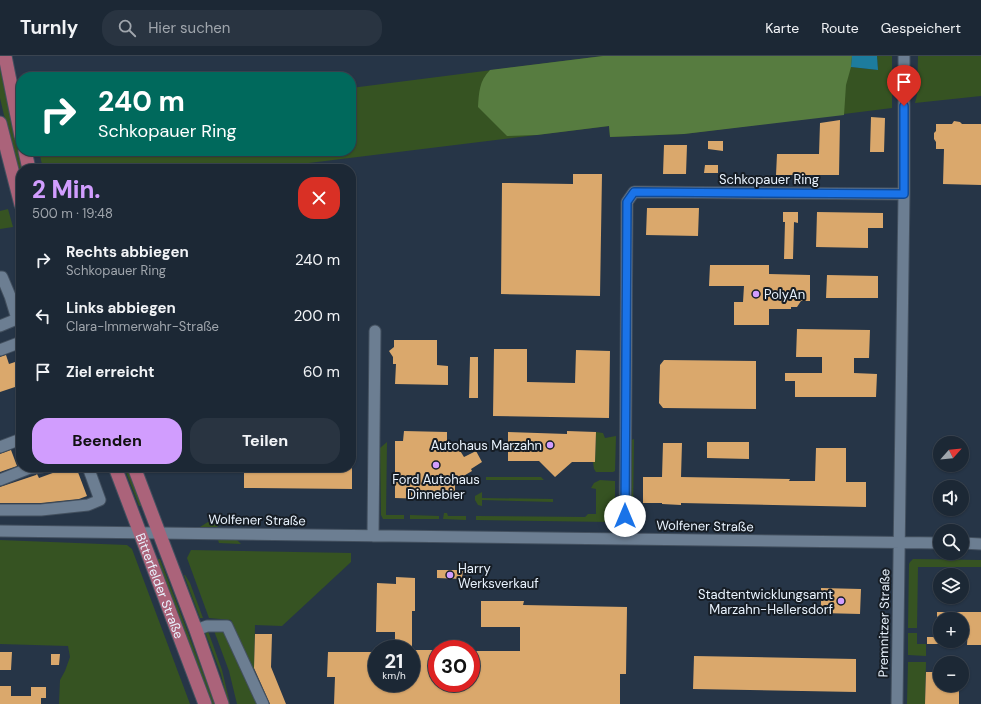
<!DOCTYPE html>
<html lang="de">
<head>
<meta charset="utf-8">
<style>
  body { margin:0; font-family:"DM Sans",sans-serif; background:#293441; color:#f1f3f6; height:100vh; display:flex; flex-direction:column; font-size:15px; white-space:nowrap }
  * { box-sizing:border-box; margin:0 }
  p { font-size:13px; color:#a0a6ad }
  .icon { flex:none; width:22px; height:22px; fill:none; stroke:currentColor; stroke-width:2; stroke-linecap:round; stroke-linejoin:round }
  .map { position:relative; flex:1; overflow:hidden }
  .panel { position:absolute; left:16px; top:108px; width:340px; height:308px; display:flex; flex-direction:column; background:#1c2835; border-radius:16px; box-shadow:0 1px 3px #0004,0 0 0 1px #3a4450 }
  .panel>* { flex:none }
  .banner { position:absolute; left:16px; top:16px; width:340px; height:84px; border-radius:16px; box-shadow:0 1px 3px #0004,0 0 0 1px #3a4450; background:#00695c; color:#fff; overflow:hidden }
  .needle { width:26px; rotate:63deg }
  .controls { position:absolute; left:933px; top:380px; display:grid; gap:8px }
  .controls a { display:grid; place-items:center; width:36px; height:36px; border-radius:50%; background:#1c2835; box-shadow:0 1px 3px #0004,0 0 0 1px #3a4450; font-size:20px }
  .speed { position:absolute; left:368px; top:584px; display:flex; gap:8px; font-size:20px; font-weight:700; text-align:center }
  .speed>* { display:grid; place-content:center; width:52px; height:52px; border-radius:50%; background:#1c2835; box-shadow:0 1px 3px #0004,0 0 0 1px #3a4450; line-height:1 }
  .speed small { font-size:10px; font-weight:400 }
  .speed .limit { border:6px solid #d22; background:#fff; color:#111 }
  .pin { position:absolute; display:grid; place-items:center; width:34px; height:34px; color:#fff; margin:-41px -17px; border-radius:50% 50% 50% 0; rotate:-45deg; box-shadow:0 0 4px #0007 }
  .pin .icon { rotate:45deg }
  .me { position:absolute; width:44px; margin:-22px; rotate:0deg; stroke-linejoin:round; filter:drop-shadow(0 0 3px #0008) }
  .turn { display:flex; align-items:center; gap:14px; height:84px; padding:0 16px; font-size:18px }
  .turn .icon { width:52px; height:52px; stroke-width:2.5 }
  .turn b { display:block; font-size:28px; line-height:34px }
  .round { display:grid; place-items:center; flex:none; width:42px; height:42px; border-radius:16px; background:#293441 }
  .headline { display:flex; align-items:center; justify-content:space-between; height:68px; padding:0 16px }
  h1 { font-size:24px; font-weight:800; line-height:30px; color:#d19dfe }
  .cta { display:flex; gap:8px; margin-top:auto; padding:8px 16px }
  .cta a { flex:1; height:46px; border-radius:16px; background:#d19dfe; color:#111; font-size:16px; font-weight:800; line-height:46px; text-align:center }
  .cta a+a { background:#293441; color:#f1f3f6 }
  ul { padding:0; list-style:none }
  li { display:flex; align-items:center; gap:12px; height:56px; padding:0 16px }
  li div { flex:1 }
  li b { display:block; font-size:15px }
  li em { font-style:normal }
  header { display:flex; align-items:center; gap:24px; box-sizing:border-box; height:56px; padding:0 20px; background:#1c2835; border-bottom:1px solid #3a4450 }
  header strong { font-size:19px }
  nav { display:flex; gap:22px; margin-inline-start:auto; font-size:14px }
  .search { width:280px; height:36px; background:#293441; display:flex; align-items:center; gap:10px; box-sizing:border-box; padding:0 14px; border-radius:16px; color:#a0a6ad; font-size:15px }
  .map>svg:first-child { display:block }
  .green { fill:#365322 }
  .forest { fill:#577c40 }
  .water { fill:#1d7c9d }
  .building { fill:#daa86c }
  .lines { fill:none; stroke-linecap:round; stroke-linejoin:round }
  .minor-casing { stroke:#43505f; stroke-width:13 }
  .major-casing { stroke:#43505f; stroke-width:15 }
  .minor { stroke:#6c7e92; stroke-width:11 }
  .major { stroke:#ab637a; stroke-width:13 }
  .route-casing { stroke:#114b97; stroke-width:10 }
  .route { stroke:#1a73e8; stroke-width:7 }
  .poi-dot { fill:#d19dfe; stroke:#161d25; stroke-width:1.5 }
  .labels { text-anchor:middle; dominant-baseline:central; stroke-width:4; stroke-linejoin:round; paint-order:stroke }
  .street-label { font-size:13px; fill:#e9f3fe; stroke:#161d25 }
  .poi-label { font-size:13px; fill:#e9f3fe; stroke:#161d25; text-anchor:start }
</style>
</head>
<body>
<header>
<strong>Turnly</strong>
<div class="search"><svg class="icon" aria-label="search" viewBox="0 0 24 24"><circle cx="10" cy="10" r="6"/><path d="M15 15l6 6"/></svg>Hier suchen</div>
<nav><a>Karte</a><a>Route</a><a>Gespeichert</a></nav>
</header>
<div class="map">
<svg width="981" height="648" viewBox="0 0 981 648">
  <rect width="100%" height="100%" fill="#263547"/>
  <path class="green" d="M 603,0 L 852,0 L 852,11 L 878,14 L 877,0 L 892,0 L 892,52 L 684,78 L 610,81 L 609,70 L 260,113 L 43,113 L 39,95 L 351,95 L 351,32 Z
    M 918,0 L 981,0 L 981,40 L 915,47 L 917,39 Z
    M 0,1 L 24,113 L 21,113 L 21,132 L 0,42 Z
    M 8,153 L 13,171 L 0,173 L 0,155 Z
    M 596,376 L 603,377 L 605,382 L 616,380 L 615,415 L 613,416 L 596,416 L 594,413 L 593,406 L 595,406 Z
    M 634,383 L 633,460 L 630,460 L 631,384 Z
    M 387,386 L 386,459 L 404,459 L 404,463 L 383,463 L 381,459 L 380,392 Z
    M 124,411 L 129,411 L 144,450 L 139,450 Z
    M 486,421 L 541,421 L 544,424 L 486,424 Z
    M 600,424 L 615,425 L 615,462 L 610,466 L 476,464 L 476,460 L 585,461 L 588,458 L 596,458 L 596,433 L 591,432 L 594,427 Z
    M 482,436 L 482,442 L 553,443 L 553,446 L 482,444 L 482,450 L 478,449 L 475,444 L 475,440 Z
    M 444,457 L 447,457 L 448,460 L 466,460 L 466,464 L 443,463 Z
    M 410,459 L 439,460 L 439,463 L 410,463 Z
    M 208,466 L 221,466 L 221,468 L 217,471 L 200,471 Z
    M 0,484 L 127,489 L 132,493 L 190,648 L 59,648 L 60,624 L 65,615 L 70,601 L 68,590 L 0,588 Z
    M 218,484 L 237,484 L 241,488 L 219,487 Z
    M 191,494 L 351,497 L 351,506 L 282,570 L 255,569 L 254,614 L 251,615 L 231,564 L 209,562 L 187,502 Z
    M 155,503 L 160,503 L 215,648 L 210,648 Z
    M 913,503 L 981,504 L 981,511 L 918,511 L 917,572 L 908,572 L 909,508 L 910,506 Z
    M 184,519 L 185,519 L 190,527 L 203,562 L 200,562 Z
    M 213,572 L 224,574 L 257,648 L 237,648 L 229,615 Z
    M 208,575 L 222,614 L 230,648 L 228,648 L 221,618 L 205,576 Z
    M 908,577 L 917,577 L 917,588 L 926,588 L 926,600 L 908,599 Z
    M 908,606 L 926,606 L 925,648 L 907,648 Z"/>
  <path class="forest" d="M 603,0 L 852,0 L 851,11 L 846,29 L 844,59 L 684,78 L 610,81 L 609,70 L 537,79 L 507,80 L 478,51 C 479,37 479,25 490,14 Z"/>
  <path class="water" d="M 852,0 L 877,0 L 878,14 L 851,11 Z"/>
  <path class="building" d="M 871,61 L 885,62 L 884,96 L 870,96 Z
    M 840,64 L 839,119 L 776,119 L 777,98 L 819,98 L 820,67 Z
    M 954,65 L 960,66 L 962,68 L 981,68 L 981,129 L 943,128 L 944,93 L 936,93 L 936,86 L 934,83 L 934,77 L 936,75 L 936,68 L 952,68 Z
    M 708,85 L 723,85 L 723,95 L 708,93 Z
    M 664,89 L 687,89 L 686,118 L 663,118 Z
    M 705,109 L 718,109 L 718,117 L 704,117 Z
    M 573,118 L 602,118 L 600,240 L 501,238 L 502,127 L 573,128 Z
    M 647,152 L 699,152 L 698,180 L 646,179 Z
    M 783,156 L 798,156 L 798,167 L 794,166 L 793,203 L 784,203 L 785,166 L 783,166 Z
    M 817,156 L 883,157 L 883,172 L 868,172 L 868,192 L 816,191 Z
    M 710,209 L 769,209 L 769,218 L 810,219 L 810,245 L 801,245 L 797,251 L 791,251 L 791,253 L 769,253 L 769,269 L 734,269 L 734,246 L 743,246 L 744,230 L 709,230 Z
    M 827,219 L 878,220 L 878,242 L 826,242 Z
    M 797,273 L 870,274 L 869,302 L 854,302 L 854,317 L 877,318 L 876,341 L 795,341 L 795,325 L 785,325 L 785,317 L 822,317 L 822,301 L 796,301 Z
    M 394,284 L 437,284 L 437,309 L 448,310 L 448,329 L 395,328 L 396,308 L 393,308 L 393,301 L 389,295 L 394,291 Z
    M 494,293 L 527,293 L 527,326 L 575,327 L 576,294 L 610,295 L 609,362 L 493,360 Z
    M 6,299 L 9,308 L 21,304 L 21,329 L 0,336 L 0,301 Z
    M 470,301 L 478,301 L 478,342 L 469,342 Z
    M 664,304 L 756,305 L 756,353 L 663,352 L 659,347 L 660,309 Z
    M 404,375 L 447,376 L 447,386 L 455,386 L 455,392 L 459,393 L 464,401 L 476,395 L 482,406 L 471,413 L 472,415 L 455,425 L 455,444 L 395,442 L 395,385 L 403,385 Z
    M 567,375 L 596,376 L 595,406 L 572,406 L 555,421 L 539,405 L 508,405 L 508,376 L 567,378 Z
    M 707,386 L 749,386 L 749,403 L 707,402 Z
    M 663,387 L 682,387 L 681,421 L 790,423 L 789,425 L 815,425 L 816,392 L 846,392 L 846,426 L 866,426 L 866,451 L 681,447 L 681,449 L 662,448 L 662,447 L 643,447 L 643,421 L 662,421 Z
    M 11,394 L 17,410 L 0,416 L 0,398 Z
    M 69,411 L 76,411 L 87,440 L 79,443 L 41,447 L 0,447 L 0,431 L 36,419 L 37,418 L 39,422 Z
    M 244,411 L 352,411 L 352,433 L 244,432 Z
    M 437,514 L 463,514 L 462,523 L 437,522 Z
    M 396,521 L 415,522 L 415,555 L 412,555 L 412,593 L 395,593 L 395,576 L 376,576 L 377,527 L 396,528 Z
    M 821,532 L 861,533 L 860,558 L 821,557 Z
    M 481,545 L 524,545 L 523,549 L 627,551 L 626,618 L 620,618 L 620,648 L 334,648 L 335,621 L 327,621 L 328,596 L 377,596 L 377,627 L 411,627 L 411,594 L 437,594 L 437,627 L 471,627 L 471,595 L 520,595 L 520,571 L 481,571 Z
    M 937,556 L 981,556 L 981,589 L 967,589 L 968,573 L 962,573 L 962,563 L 937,563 Z
    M 255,578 L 272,578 L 271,611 L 286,648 L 270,648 L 254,612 Z
    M 927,581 L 939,581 L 939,588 L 927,588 Z
    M 0,596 L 12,596 L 11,614 L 0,614 Z
    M 51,598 L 60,598 L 59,609 L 51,609 Z
    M 694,600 L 856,603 L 856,636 L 693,633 Z
    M 926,616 L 940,616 L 940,629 L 959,629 L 959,648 L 925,648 Z
    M 0,630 L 11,630 L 11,640 L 31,640 L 31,631 L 46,631 L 46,642 L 41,642 L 41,648 L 0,648 Z"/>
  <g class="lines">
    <g class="minor-casing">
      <path id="minor" d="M 0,221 L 2,221 L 10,240 L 17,263 L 21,268
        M 0,270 L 17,263
        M 0,294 L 21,286
        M 0,391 L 21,383
        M 0,424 L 30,412 L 42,411
        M 0,454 L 41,454 L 88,449 L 100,444 L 88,411
        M 0,475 L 940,487
        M 373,480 L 375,275
        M 625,483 L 627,146 L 634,136 L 904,138
        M 962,487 L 981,488
        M 196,574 L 207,570 L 227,570 L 263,648
        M 897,648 L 904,138 L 904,0"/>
    </g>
    <g class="major-casing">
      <g id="major">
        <path d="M 5,0 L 21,80"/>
        <path d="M 0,67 L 21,149"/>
        <path d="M 25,95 L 29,113"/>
        <path id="s1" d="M 115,411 L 205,648"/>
        <path d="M 134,411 L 196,574 L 222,648"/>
      </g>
    </g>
    <use href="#minor" class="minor"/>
    <use href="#major" class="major"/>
  </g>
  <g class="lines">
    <g class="route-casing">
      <path id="route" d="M 625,460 L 627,146 L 634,136 L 904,138 L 904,50"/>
    </g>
    <use href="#route" class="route"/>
  </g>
  <g class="poi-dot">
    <circle cx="756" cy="238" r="4"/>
    <circle cx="550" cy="389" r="4"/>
    <circle cx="436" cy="409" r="4"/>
    <circle cx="450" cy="519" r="4"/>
    <circle cx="841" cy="545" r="4"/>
  </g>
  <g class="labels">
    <g class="street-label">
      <text x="769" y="123">Schkopauer Ring</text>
      <text transform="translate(257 464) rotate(1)">Wolfener Straße</text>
      <text transform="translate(705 470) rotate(1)">Wolfener Straße</text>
      <text stroke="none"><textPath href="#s1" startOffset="127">Bitterfelder Straße</textPath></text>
      <text transform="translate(884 567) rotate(-89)">Premnitzer Straße</text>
    </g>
    <g class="poi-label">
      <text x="764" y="238">PolyAn</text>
      <text x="542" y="389" text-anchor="end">Autohaus Marzahn</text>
      <text x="436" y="423" text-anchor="middle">Ford Autohaus<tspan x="436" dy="15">Dinnebier</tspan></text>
      <text x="458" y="512">Harry<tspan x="458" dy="15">Werksverkauf</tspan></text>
      <text x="833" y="538" text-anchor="end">Stadtentwicklungsamt<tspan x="833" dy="15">Marzahn-Hellersdorf</tspan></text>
    </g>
  </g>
</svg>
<div class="controls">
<a><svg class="needle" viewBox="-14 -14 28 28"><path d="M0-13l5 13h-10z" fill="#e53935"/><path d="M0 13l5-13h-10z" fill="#a0a6ad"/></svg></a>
<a><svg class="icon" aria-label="sound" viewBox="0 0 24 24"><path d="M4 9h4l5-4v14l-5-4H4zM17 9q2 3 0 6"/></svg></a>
<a><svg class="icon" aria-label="search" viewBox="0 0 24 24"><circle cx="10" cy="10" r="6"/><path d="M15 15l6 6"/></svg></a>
<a><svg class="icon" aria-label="layers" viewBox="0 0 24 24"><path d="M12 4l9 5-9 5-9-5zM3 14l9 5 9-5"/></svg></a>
<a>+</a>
<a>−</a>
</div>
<div class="speed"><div>21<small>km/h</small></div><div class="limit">30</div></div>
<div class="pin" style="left:904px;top:50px;background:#d93025"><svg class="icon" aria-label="arrive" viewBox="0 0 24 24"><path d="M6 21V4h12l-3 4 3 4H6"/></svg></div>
<svg class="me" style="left:625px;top:460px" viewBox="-20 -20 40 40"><circle r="19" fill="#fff"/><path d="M0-13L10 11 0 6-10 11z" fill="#1a73e8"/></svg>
<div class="banner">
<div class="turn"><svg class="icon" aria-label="right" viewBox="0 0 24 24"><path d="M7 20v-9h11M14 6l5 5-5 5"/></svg><div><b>240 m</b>Schkopauer Ring</div></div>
</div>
<section class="panel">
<div class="headline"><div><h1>2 Min.</h1><p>500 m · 19:48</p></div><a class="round" style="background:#d93025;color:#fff"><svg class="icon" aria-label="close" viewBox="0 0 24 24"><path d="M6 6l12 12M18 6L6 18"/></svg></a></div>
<ul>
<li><svg class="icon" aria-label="right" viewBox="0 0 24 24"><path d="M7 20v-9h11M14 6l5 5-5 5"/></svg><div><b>Rechts abbiegen</b><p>Schkopauer Ring</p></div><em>240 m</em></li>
<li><svg class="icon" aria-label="left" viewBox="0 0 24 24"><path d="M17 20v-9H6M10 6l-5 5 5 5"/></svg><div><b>Links abbiegen</b><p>Clara-Immerwahr-Straße</p></div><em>200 m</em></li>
<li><svg class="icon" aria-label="arrive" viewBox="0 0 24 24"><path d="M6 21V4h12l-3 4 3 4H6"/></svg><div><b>Ziel erreicht</b></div><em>60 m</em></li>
</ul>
<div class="cta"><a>Beenden</a><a>Teilen</a></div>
</section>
</div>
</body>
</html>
